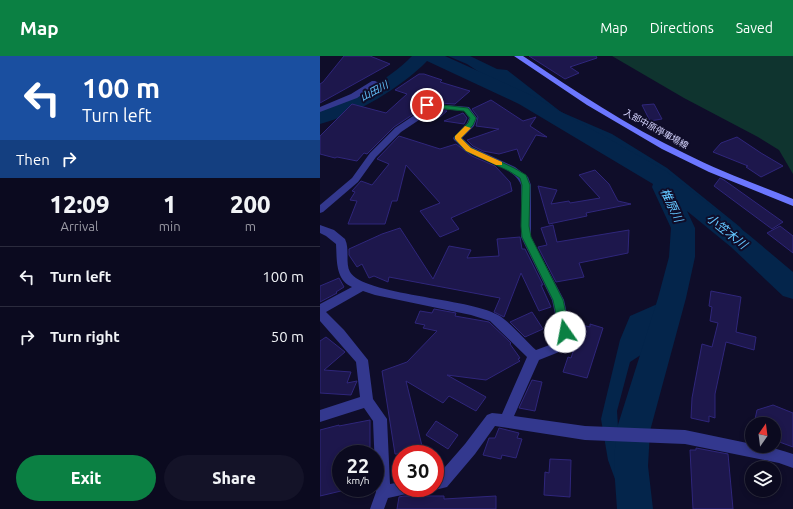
<!DOCTYPE html>
<html lang="en">
<head>
<meta charset="utf-8">
<style>
  body { margin:0; font-family:Ubuntu,"Noto Sans JP",sans-serif; background:#141328; color:#f1f3f6; height:100vh; display:flex; flex-direction:column; font-size:15px; white-space:nowrap }
  * { box-sizing:border-box; margin:0 }
  p { font-size:13px; color:#9a9aa4 }
  .icon { flex:none; width:22px; height:22px; fill:none; stroke:currentColor; stroke-width:2; stroke-linecap:round; stroke-linejoin:round }
  .map { position:relative; flex:1; overflow:hidden }
  .sheet { display:flex; flex-direction:column; background:#0b0a1f; width:320px }
  .sheet>* { flex:none }
  .hud { background:#1a4fa0; color:#fff; overflow:hidden }
  .needle { width:26px; rotate:14deg }
  .buttons { position:absolute; left:425px; top:361px; display:grid; gap:8px }
  .buttons a { display:grid; place-items:center; width:36px; height:36px; border-radius:50%; background:#0b0a1f; box-shadow:0 2px 6px #0003,0 0 0 1px #2b2b3d; font-size:20px }
  .speed { position:absolute; left:12px; top:389px; display:flex; gap:8px; font-size:20px; font-weight:700; text-align:center }
  .speed>* { display:grid; place-content:center; width:52px; height:52px; border-radius:50%; background:#0b0a1f; box-shadow:0 2px 6px #0003,0 0 0 1px #2b2b3d; line-height:1 }
  .speed small { font-size:10px; font-weight:400 }
  .speed .limit { border:6px solid #d22; background:#fff; color:#111 }
  .pin { position:absolute; display:grid; place-items:center; width:34px; height:34px; color:#fff; margin:-17px; border:2px solid #fff; border-radius:50%; box-shadow:0 1px 4px #0007 }
  .me { position:absolute; width:44px; margin:-22px; rotate:348deg; stroke-linejoin:round; filter:drop-shadow(0 0 3px #0008) }
  .turn { display:flex; align-items:center; gap:14px; height:84px; padding:0 16px; font-size:18px }
  .turn .icon { width:52px; height:52px; stroke-width:2.5 }
  .turn b { display:block; font-size:28px; line-height:34px }
  .then { display:flex; align-items:center; height:38px; padding:0 16px; background:#0003; gap:8px; font-size:15px }
  .eta { display:flex; justify-content:space-evenly; align-items:center; height:68px; text-align:center }
  .eta b { font-size:24px; font-weight:800; line-height:28px }
  .button { display:flex; gap:8px; margin-top:auto; padding:8px 16px }
  .button a { flex:1; height:46px; border-radius:24px; background:#0b8043; color:#fff; font-size:16px; font-weight:800; line-height:46px; text-align:center }
  .button a+a { background:#141328; color:#f1f3f6 }
  ul { padding:0; list-style:none }
  li { display:flex; align-items:center; gap:12px; height:60px; padding:0 16px; border-top:1px solid #2b2b3d }
  li div { flex:1 }
  li b { display:block; font-size:15px }
  li em { font-style:normal }
  header { display:flex; align-items:center; gap:24px; box-sizing:border-box; height:56px; padding:0 20px; background:#0b8043; color:#fff }
  header strong { font-size:19px }
  nav { display:flex; gap:22px; margin-inline-start:auto; font-size:14px }
  main { display:flex; flex:1; min-height:0 }
  .map>svg:first-child { display:block }
  .green { fill:#0f342f }
  .water { fill:#04254b }
  .lines { fill:none; stroke-linecap:round; stroke-linejoin:round }
  .river { fill:#04254b; fill-rule:evenodd }
  .building { fill:#1d174c; stroke:#2f267b }
  .minor { fill:#33388e; fill-rule:evenodd }
  .secondary { fill:#6c77ff; fill-rule:evenodd }
  .route { fill:#0b8043; stroke:#07532c }
  .slow { fill:#f59e0b }
  .labels { text-anchor:middle; dominant-baseline:central; stroke-width:4; stroke-linejoin:round; paint-order:stroke }
  .far-street-label { font-size:9px; fill:#d6d5ff; stroke:#0f0d29 }
  .far-water-label { font-size:10px; font-style:italic; fill:#63c6ff; stroke:#0f0d29 }
  .water-label { font-size:12px; font-style:italic; fill:#63c6ff; stroke:#0f0d29 }
</style>
</head>
<body>
<header>
<strong>Map</strong>
<nav><a>Map</a><a>Directions</a><a>Saved</a></nav>
</header>
<main>
<section class="sheet">
<div class="hud">
<div class="turn"><svg class="icon" aria-label="left" viewBox="0 0 24 24"><path d="M17 20v-9H6M10 6l-5 5 5 5"/></svg><div><b>100 m</b>Turn left</div></div>
<div class="then">Then<svg class="icon" aria-label="right" viewBox="0 0 24 24"><path d="M7 20v-9h11M14 6l5 5-5 5"/></svg></div>
</div>
<div class="eta">
<div><b>12:09</b><p>Arrival</p></div>
<div><b>1</b><p>min</p></div>
<div><b>200</b><p>m</p></div>
</div>
<ul>
<li><svg class="icon" aria-label="left" viewBox="0 0 24 24"><path d="M17 20v-9H6M10 6l-5 5 5 5"/></svg><div><b>Turn left</b></div><em>100 m</em></li>
<li><svg class="icon" aria-label="right" viewBox="0 0 24 24"><path d="M7 20v-9h11M14 6l5 5-5 5"/></svg><div><b>Turn right</b></div><em>50 m</em></li>
</ul>
<div class="button"><a>Exit</a><a>Share</a></div>
</section>
<div class="map">
<svg width="473" height="453" viewBox="0 0 473 453">
  <rect width="100%" height="100%" fill="#0f0d29"/>
  <path class="green" d="M 292,0 L 473,0 L 473,118 L 459,94 L 438,81 L 364,42 Z"/>
  <path class="water" d="M 128,0 L 150,0 L 177,13 L 187,14 L 241,56 L 292,78 L 347,112 L 420,171 L 453,210 L 417,174 L 392,154 L 352,127 L 353,143 L 369,203 L 360,243 L 333,268 L 330,293 L 310,306 L 297,355 L 301,419 L 315,453 L 306,453 L 288,404 L 281,363 L 300,284 L 310,260 L 342,246 L 363,207 L 360,179 L 334,115 L 316,100 L 310,100 L 285,84 L 268,78 L 255,77 L 219,55 L 191,34 L 180,30 L 147,8 Z"/>
  <g class="lines">
    <path class="river" d="M 92,0 L 125,0 L 213,40 L 346,115 L 429,179 L 473,216 L 473,243 L 463,240 L 411,191 L 367,155 L 375,172 L 375,201 L 366,242 L 330,375 L 328,410 L 333,453 L 297,453 L 294,410 L 296,375 L 338,242 L 349,201 L 351,172 L 332,131 L 333,128 L 199,48 L 107,5 C 82,31 35,59 0,68 L 0,55 C 33,41 67,26 92,0 Z"/>
  </g>
  <path class="building" d="M 24,0 L 50,0 L 70,8 L 0,47 L 0,28 L 3,26 Z
    M 209,0 L 276,0 L 277,2 L 250,11 L 259,17 L 245,23 Z
    M 99,18 L 104,18 L 122,24 L 120,26 L 150,35 L 135,48 L 103,46 L 95,57 L 74,71 L 47,98 L 44,97 L 37,105 L 17,101 L 15,102 L 0,98 L 0,80 L 32,48 L 66,57 L 87,38 L 75,34 Z
    M 171,44 L 203,65 L 216,61 L 210,70 L 227,81 L 216,79 L 201,105 L 197,93 L 179,98 L 163,95 L 153,90 L 147,84 L 179,73 L 156,70 L 158,61 L 152,53 Z
    M 334,48 L 342,63 L 330,65 L 322,49 Z
    M 110,54 L 127,55 L 120,61 L 106,59 Z
    M 143,57 L 147,62 L 144,68 L 124,65 Z
    M 79,80 L 120,93 L 136,88 L 152,100 L 175,110 L 190,126 L 192,135 L 131,162 L 139,173 L 120,181 L 100,155 L 120,147 L 86,109 L 77,145 L 72,145 L 65,168 L 28,168 L 37,145 L 30,144 L 35,136 L 32,135 L 41,125 L 52,129 L 69,108 L 57,103 Z
    M 417,81 L 441,97 L 463,110 L 441,121 L 426,111 L 428,110 L 393,96 L 401,87 Z
    M 275,114 L 289,128 L 298,145 L 311,148 L 266,157 L 267,160 L 229,168 L 218,130 L 237,134 L 231,148 L 249,145 L 250,147 L 280,142 L 259,119 Z
    M 400,122 L 404,124 L 463,166 L 452,173 L 394,130 Z
    M 233,169 L 237,186 L 309,174 L 308,197 L 259,207 L 264,221 L 236,226 L 218,191 L 227,189 L 221,172 Z
    M 460,170 L 473,180 L 473,197 L 447,177 Z
    M 80,172 L 113,223 L 129,190 L 151,194 L 147,202 L 179,200 L 177,183 L 200,181 L 202,193 L 205,193 L 223,229 L 221,229 L 231,251 L 219,255 L 201,217 L 184,261 L 174,256 L 180,242 L 69,221 L 68,226 L 54,220 L 49,222 L 42,208 L 37,211 L 29,199 L 29,193 L 62,178 Z
    M 19,222 L 24,231 L 16,236 L 17,237 L 0,246 L 0,230 Z
    M 391,235 L 421,241 L 416,276 L 436,281 L 434,294 L 406,286 L 395,338 L 395,362 L 389,360 L 389,366 L 371,362 L 372,342 L 382,288 L 392,291 L 398,267 L 390,265 L 392,251 L 389,250 Z
    M 114,253 L 136,257 L 135,260 L 169,266 L 191,287 L 190,288 L 200,302 L 198,303 L 200,305 L 166,324 L 127,319 L 166,341 L 156,355 L 129,340 L 123,347 L 86,325 L 104,398 L 75,398 L 62,315 L 87,306 L 117,275 L 103,272 L 105,269 L 95,267 L 100,255 L 112,257 Z
    M 212,256 L 223,273 L 205,281 L 190,266 Z
    M 270,268 L 283,272 L 267,322 L 243,316 L 248,301 L 251,302 L 262,269 L 270,271 Z
    M 6,281 L 25,296 L 4,314 L 31,316 L 27,327 L 37,325 L 31,339 L 0,337 L 0,285 Z
    M 212,324 L 222,326 L 215,355 L 199,352 Z
    M 453,349 L 473,357 L 473,391 L 454,384 L 454,368 L 434,368 L 437,354 Z
    M 50,364 L 50,391 L 21,396 L 21,435 L 0,440 L 0,374 L 19,369 L 19,370 Z
    M 116,365 L 138,379 L 128,393 L 106,379 Z
    M 179,372 L 199,377 L 197,382 L 202,383 L 196,402 L 182,399 L 181,403 L 163,399 L 169,382 L 175,382 Z
    M 376,392 L 408,398 L 413,453 L 373,453 L 370,394 L 376,394 Z
    M 230,403 L 251,404 L 250,441 L 224,439 L 225,416 L 229,417 Z
    M 84,440 L 124,440 L 124,443 L 176,440 L 176,453 L 77,453 L 79,441 Z"/>
  <g class="lines">
    <path class="minor" d="M 52,25 L 55,25 L 59,27 L 37,42 L 0,56 L 0,51 L 31,38 Z
      M 104,47 L 149,51 L 157,62 L 154,70 L 142,82 L 152,91 L 195,111 L 208,121 L 211,129 L 211,181 L 244,244 L 251,276 L 244,294 L 219,304 L 194,360 L 265,370 L 365,374 L 432,388 L 432,390 C 447,390 459,393 473,398 L 473,412 L 459,407 L 365,388 L 265,384 L 175,370 L 155,398 L 127,431 L 115,434 L 110,432 L 115,432 L 115,420 L 118,419 L 145,388 L 167,359 L 172,357 L 182,358 L 207,301 L 170,265 L 151,259 L 55,239 L 43,235 L 6,256 L 24,274 L 48,304 L 53,343 L 67,363 L 70,428 L 81,426 L 81,432 L 93,432 L 91,437 L 68,442 L 64,453 L 50,453 L 56,436 L 53,365 L 44,352 L 0,366 L 0,354 L 40,341 L 36,306 L 0,265 L 0,248 L 32,231 C 15,224 17,203 16,188 L 6,180 L 0,177 L 0,169 L 14,174 L 25,183 C 30,193 25,207 30,216 C 43,239 149,242 178,259 C 188,264 206,285 216,294 L 235,287 L 239,276 L 232,244 L 201,181 L 201,129 C 194,110 162,106 146,95 C 141,92 138,87 134,84 L 133,82 L 147,67 L 149,62 L 144,55 L 109,52 L 102,62 L 81,76 L 56,101 L 38,126 L 3,156 L 0,157 L 0,149 L 32,122 L 50,97 L 75,72 L 96,58 Z"/>
    <path class="secondary" d="M 194,0 L 203,0 C 255,35 308,70 364,97 C 399,115 436,128 473,143 L 473,150 L 389,116 L 342,93 L 267,49 Z"/>
  </g>
  <path class="route" d="M 105,47 L 148,52 L 156,62 L 153,69 L 141,82 L 151,92 L 194,112 L 206,119 L 210,129 L 209,170 L 211,181 L 243,244 L 250,276 L 248,279 L 245,281 L 242,279 L 240,276 L 233,244 L 202,181 L 201,170 L 202,129 L 200,122 L 189,115 L 146,95 L 135,83 L 135,80 L 148,67 L 150,62 L 144,55 L 107,51 L 104,49 Z"/>
  <path class="slow" d="M 145,70 L 151,72 L 141,82 L 151,92 L 182,106 L 182,109 L 176,109 L 146,95 L 135,83 L 135,80 Z"/>
  <g class="labels">
    <g class="far-street-label">
      <text transform="translate(336 73) rotate(29)">入部中原停車場線</text>
    </g>
    <g class="far-water-label">
      <text transform="translate(54 35) rotate(-28)">山田川</text>
    </g>
    <g class="water-label">
      <text transform="translate(352 149) rotate(65)">椎原川</text>
      <text transform="translate(407 175) rotate(39)">小笠木川</text>
    </g>
  </g>
</svg>
<div class="buttons">
<a><svg class="needle" viewBox="-14 -14 28 28"><path d="M0-13l5 13h-10z" fill="#e53935"/><path d="M0 13l5-13h-10z" fill="#9a9aa4"/></svg></a>
<a><svg class="icon" aria-label="layers" viewBox="0 0 24 24"><path d="M12 4l9 5-9 5-9-5zM3 14l9 5 9-5"/></svg></a>
</div>
<div class="speed"><div>22<small>km/h</small></div><div class="limit">30</div></div>
<div class="pin" style="left:107px;top:49px;background:#d93025"><svg class="icon" aria-label="arrive" viewBox="0 0 24 24"><path d="M6 21V4h12l-3 4 3 4H6"/></svg></div>
<svg class="me" style="left:245px;top:276px" viewBox="-20 -20 40 40"><circle r="19" fill="#fff"/><path d="M0-13L10 11 0 6-10 11z" fill="#0b8043"/></svg>
</div>
</main>
</body>
</html>
